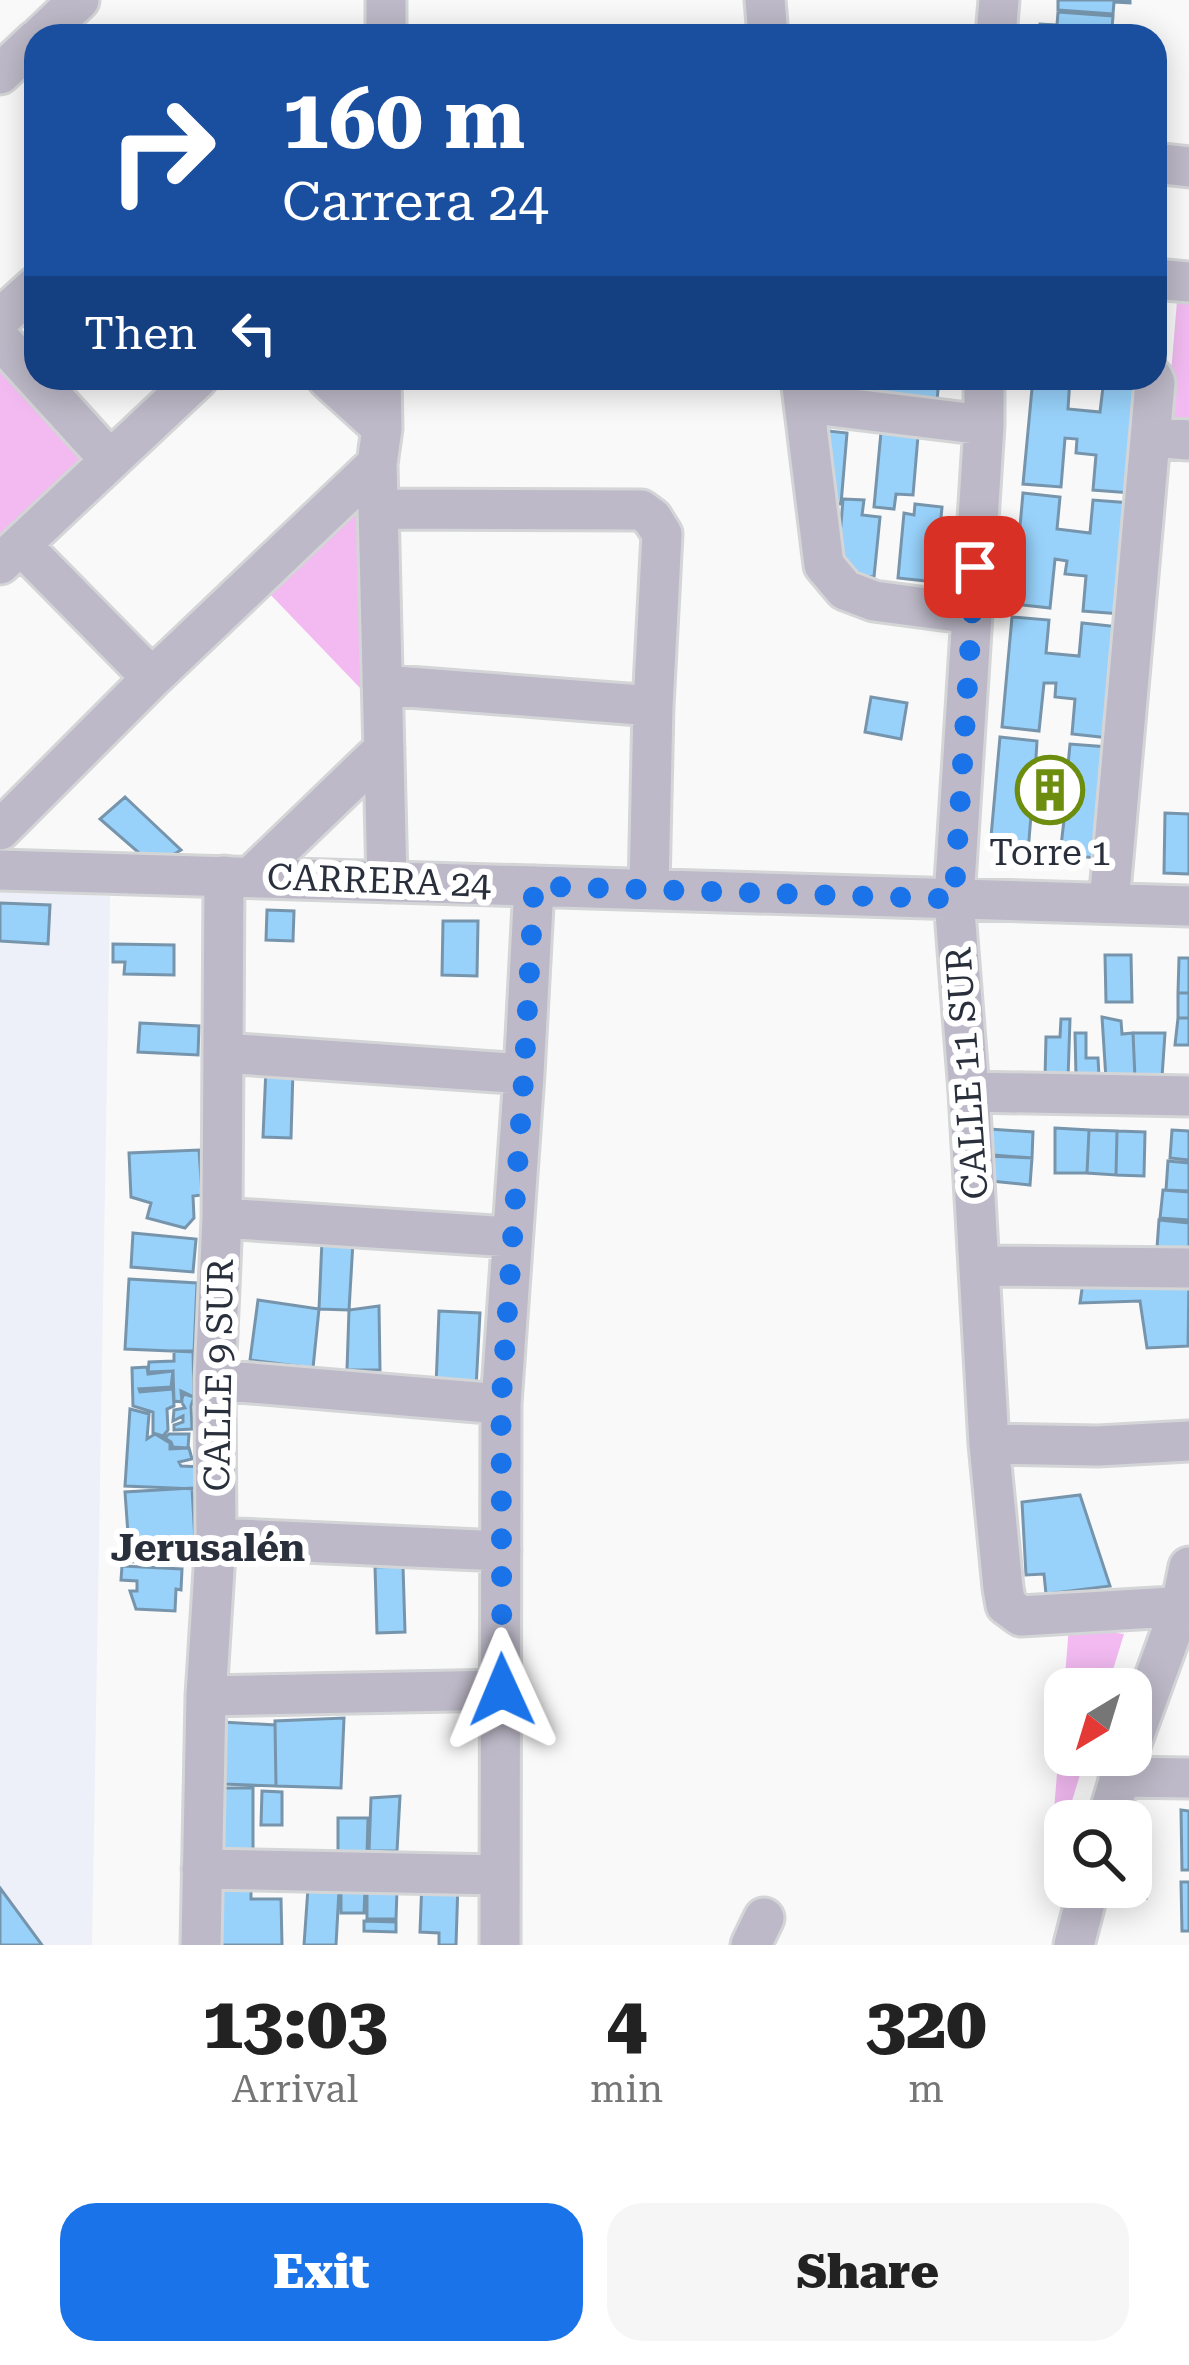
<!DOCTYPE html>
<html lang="en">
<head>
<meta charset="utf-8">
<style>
  body { margin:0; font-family:"Roboto Serif",serif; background:#f6f6f6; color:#222; height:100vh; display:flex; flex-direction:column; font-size:45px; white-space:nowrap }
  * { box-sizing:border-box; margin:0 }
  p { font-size:39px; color:#767676 }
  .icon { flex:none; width:66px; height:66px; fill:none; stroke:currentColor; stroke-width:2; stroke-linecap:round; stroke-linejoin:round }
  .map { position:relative; height:1945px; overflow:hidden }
  .side { display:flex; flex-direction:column; background:#fff; flex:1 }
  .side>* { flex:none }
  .top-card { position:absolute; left:24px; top:24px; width:1143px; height:366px; border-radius:36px; box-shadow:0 6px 30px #0003; background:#1a4fa0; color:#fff; overflow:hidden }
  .needle { width:78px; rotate:218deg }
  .tools { position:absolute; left:1044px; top:1668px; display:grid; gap:24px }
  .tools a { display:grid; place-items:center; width:108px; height:108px; border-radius:24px; background:#fff; box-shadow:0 6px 30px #0003; font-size:60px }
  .pin { position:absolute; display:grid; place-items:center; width:102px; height:102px; color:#fff; margin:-51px; border-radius:24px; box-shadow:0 6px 18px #0006 }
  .me { position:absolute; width:132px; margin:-66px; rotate:359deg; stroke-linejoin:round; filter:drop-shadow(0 0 9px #0008) }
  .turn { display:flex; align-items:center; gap:42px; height:252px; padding:0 60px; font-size:54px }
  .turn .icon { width:156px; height:156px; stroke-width:2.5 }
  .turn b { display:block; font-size:84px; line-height:102px }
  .then { display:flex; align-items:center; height:114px; padding:0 60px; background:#0003; gap:24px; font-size:45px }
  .eta { display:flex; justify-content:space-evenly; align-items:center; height:204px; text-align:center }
  .eta b { font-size:72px; font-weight:800; line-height:84px }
  .primary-button { display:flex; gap:24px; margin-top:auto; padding:24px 60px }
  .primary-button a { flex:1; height:138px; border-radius:36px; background:#1a73e8; color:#fff; font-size:48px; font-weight:800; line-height:138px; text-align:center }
  .primary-button a+a { background:#f6f6f6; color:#222 }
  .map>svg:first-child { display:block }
  .built { fill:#edf0f8 }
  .green { fill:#f2baf1 }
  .building { fill:#98d2fb; stroke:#7695ac; stroke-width:3 }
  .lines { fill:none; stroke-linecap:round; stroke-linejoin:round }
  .minor-casing { stroke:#d4d5d7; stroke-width:45 }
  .minor { stroke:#bdb9c8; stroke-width:39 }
  .route { stroke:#1a73e8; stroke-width:21; stroke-dasharray:0 37.8 }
  .labels { text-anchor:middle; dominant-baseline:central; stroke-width:12; stroke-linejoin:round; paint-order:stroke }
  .poi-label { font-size:36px; fill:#2a2f3c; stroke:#fff }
  .street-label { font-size:36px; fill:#2a2f3c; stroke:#fff }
  .neighbourhood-label { font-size:39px; font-weight:bold; fill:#2a2f3c; stroke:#fff }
</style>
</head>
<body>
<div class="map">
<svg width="1189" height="1945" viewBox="0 0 1189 1945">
  <rect width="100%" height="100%" fill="#f9f9f9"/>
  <path class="built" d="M 0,890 L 110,896 L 92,1945 L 0,1945 Z"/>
  <path class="green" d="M 1177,301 L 1189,302 L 1189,434 L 1166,433 Z
    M 0,364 L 97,466 L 0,540 Z
    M 370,489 L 361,689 L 266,590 Z
    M 1069,1627 L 1124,1634 L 1107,1689 L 1065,1689 L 1065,1755 L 1086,1755 L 1058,1847 L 1051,1847 Z"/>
  <path class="building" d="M 1058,0 L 1130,0 L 1130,3 L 1114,2 L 1113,14 L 1058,10 Z
    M 1058,12 L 1113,16 L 1112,28 L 1128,29 L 1128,36 L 1039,36 L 1040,24 L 1057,25 Z
    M 869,378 L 939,378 L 937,401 L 867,396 Z
    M 1033,378 L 1070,378 L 1068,409 L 1100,412 L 1104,379 L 1141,383 L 1131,493 L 1093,490 L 1096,455 L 1076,453 L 1077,439 L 1065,438 L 1061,487 L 1023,484 Z
    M 819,430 L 847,433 L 841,504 L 824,502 Z
    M 881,432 L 918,436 L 913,495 L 896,494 L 894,509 L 874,507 Z
    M 1023,493 L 1060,497 L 1057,529 L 1090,533 L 1093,500 L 1131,503 L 1121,614 L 1083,611 L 1086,576 L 1065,574 L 1067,561 L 1055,559 L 1050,608 L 1013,604 Z
    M 843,499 L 864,500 L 862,515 L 880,517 L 874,577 L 837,574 Z
    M 915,504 L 942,507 L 935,582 L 898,578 L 904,513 L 914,515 Z
    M 1012,617 L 1049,620 L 1046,653 L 1079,656 L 1082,623 L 1120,627 L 1110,738 L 1072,734 L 1075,699 L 1055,697 L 1056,683 L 1044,683 L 1039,731 L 1002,727 Z
    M 871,697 L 907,703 L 901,739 L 865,732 Z
    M 1000,737 L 1037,741 L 1035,774 L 1067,776 L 1070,744 L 1108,747 L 1098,858 L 1060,855 L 1064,820 L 1043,818 L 1044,804 L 1032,803 L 1028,852 L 990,848 Z
    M 125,797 L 181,850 L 154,866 L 100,819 Z
    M 1165,813 L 1189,814 L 1189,874 L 1164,873 Z
    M 0,903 L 50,905 L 48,944 L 0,941 Z
    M 267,910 L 294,911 L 293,941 L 266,940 Z
    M 443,921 L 478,921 L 477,976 L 442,975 Z
    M 113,944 L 174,945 L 174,975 L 124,974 L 125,962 L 113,962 Z
    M 1105,955 L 1131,955 L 1132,1002 L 1106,1002 Z
    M 1179,958 L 1189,958 L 1189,993 L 1178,993 Z
    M 1178,993 L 1189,993 L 1189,1018 L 1178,1018 Z
    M 1102,1017 L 1121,1021 L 1122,1034 L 1133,1033 L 1135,1078 L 1106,1079 Z
    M 1178,1018 L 1189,1018 L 1189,1045 L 1175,1045 Z
    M 1061,1019 L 1070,1019 L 1068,1079 L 1045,1078 L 1046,1037 L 1060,1037 Z
    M 140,1023 L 199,1026 L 198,1055 L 138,1052 Z
    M 1075,1033 L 1086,1033 L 1086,1058 L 1098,1058 L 1099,1076 L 1076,1076 Z
    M 1133,1033 L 1165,1033 L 1162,1077 L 1135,1078 Z
    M 266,1068 L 293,1070 L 291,1138 L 263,1137 Z
    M 1055,1128 L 1089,1130 L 1087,1173 L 1055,1173 Z
    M 989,1129 L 1033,1132 L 1032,1158 L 988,1156 Z
    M 1089,1130 L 1117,1131 L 1116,1175 L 1087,1173 Z
    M 1172,1130 L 1189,1131 L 1189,1160 L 1170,1158 Z
    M 1117,1131 L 1145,1132 L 1144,1176 L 1116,1175 Z
    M 199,1150 L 202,1195 L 193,1196 L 194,1218 L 185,1228 L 147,1218 L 151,1203 L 131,1197 L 129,1153 Z
    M 993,1155 L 1032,1158 L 1030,1185 L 990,1181 Z
    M 1168,1161 L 1189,1163 L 1189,1191 L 1166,1190 Z
    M 1163,1190 L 1189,1192 L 1189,1220 L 1160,1218 Z
    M 1159,1220 L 1189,1223 L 1189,1251 L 1157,1248 Z
    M 133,1233 L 196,1239 L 193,1272 L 131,1267 Z
    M 322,1240 L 353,1242 L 349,1310 L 319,1309 Z
    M 129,1279 L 197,1283 L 194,1352 L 125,1349 Z
    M 1189,1279 L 1188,1346 L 1147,1348 L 1140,1301 L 1080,1303 L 1083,1282 Z
    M 258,1300 L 319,1309 L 313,1368 L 250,1360 Z
    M 379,1306 L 380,1370 L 347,1370 L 349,1310 Z
    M 439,1311 L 480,1313 L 476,1388 L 436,1386 Z
    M 174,1351 L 193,1351 L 194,1397 L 181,1391 L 182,1402 L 174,1401 L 173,1371 L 148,1372 L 149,1362 L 174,1361 Z
    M 147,1367 L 148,1374 L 173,1371 L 171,1387 L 139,1389 L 140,1392 L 173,1389 L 174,1406 L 167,1409 L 168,1430 L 163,1436 L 153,1433 L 153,1412 L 133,1406 L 132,1368 Z
    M 184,1394 L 194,1397 L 191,1406 L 192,1429 L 174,1430 L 174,1425 L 183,1422 L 183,1416 L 173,1421 L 174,1410 L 185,1408 L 181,1401 Z
    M 130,1409 L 149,1414 L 147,1439 L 155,1434 L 170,1443 L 170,1449 L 189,1448 L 192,1459 L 179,1462 L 181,1466 L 201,1467 L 201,1485 L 196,1485 L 196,1489 L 125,1486 Z
    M 169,1434 L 189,1434 L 188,1448 L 173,1447 L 171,1442 L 165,1438 Z
    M 192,1488 L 196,1558 L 130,1562 L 125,1492 Z
    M 1080,1495 L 1110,1586 L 1046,1594 L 1044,1574 L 1026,1575 L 1022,1502 Z
    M 122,1566 L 182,1569 L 181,1590 L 176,1589 L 175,1611 L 136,1609 L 130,1591 L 137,1591 L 137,1581 L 121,1580 Z
    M 403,1566 L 405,1632 L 377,1633 L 375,1567 Z
    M 344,1718 L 341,1788 L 276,1786 L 275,1721 Z
    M 222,1722 L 275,1725 L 276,1786 L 223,1784 Z
    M 219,1788 L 253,1788 L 253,1857 L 219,1857 Z
    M 262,1791 L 282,1792 L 282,1825 L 261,1825 Z
    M 400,1796 L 397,1851 L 369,1851 L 371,1798 Z
    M 1181,1810 L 1189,1811 L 1189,1870 L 1182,1870 Z
    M 338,1818 L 368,1818 L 367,1854 L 338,1854 Z
    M 1131,1873 L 1146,1873 L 1146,1898 L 1104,1898 L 1103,1887 L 1131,1887 Z
    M 422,1880 L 458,1882 L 456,1945 L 439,1945 L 439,1933 L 420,1932 Z
    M 1181,1882 L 1189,1882 L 1189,1931 L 1182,1931 Z
    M 251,1886 L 251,1899 L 281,1899 L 282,1945 L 218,1945 L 216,1887 Z
    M 0,1888 L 42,1945 L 0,1945 Z
    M 308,1888 L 339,1890 L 336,1945 L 304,1945 Z
    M 341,1889 L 365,1889 L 364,1913 L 341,1913 Z
    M 367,1889 L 397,1890 L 396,1919 L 367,1919 Z
    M 364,1921 L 396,1922 L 396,1932 L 364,1931 Z"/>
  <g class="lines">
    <g class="minor-casing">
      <path id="minor" d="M 765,0 L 768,36
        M 41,36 L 79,0
        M 386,36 L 386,0
        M 996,36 L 999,0
        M 0,74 L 36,40
        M 1155,163 L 1189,167
        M 1155,279 L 1189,282
        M 0,319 L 36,286
        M 0,339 L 110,460
        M 327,378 L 382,428
        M 381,378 L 382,428 L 377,464 L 387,882
        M 801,378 L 824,565 L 845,590 L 874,601 L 972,614
        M 984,378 L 984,425 L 954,899 L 969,1092 L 989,1444 L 1003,1588 L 1006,1605 L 1021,1616 L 1189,1606
        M 805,403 L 984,425
        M 1151,437 L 1189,440
        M 378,509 L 641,510 L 652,518 L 662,534 L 653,706 L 649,889
        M 21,545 L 152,678
        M 0,564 L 198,378
        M 382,685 L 653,706
        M 0,830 L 152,678 L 377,464
        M 0,870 L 1189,906
        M 251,877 L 384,749
        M 1109,903 L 1155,383 L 1153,378
        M 224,1053 L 524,1074
        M 969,1092 L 1189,1096
        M 222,1218 L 511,1237
        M 980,1266 L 1189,1268
        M 215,1380 L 501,1404
        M 989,1444 L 1098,1446 L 1189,1441
        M 216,1538 L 501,1551
        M 206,1696 L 502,1690
        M 1131,1743 L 1181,1606 L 1189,1567
        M 1119,1777 L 1189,1778
        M 1107,1821 L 1127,1755
        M 202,1869 L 499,1875
        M 201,1945 L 206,1696 L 216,1538 L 215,1380 L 222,1218 L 224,876
        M 500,1945 L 501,1404 L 524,1074 L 534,886
        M 751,1945 L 764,1918
        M 1074,1945 L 1089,1887"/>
    </g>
    <use href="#minor" class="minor"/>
  </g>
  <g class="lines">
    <path class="route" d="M 502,1690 L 501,1404 L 524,1074 L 534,886 L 954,899 L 975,567"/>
  </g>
  <defs>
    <g id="building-ring" transform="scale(3.45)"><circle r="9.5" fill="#fff" stroke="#6d8d0f" stroke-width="1.5"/><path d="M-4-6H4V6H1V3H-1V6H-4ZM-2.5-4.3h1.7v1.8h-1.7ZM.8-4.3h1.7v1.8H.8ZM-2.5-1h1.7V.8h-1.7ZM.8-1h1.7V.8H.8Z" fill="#6d8d0f"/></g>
  </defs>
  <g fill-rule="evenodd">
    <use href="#building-ring" x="1050" y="790"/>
  </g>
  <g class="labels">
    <g class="poi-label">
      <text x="1050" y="853">Torre 1</text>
    </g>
    <g class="street-label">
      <text transform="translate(379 881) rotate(2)">CARRERA 24</text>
      <text transform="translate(967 1073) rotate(-94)">CALLE 11 SUR</text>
      <text transform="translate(219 1375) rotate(-89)">CALLE 9 SUR</text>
    </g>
    <g class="neighbourhood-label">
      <text x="208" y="1548">Jerusalén</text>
    </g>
  </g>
</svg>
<div class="tools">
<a><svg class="needle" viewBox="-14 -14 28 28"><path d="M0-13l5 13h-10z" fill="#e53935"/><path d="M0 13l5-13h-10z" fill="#767676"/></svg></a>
<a><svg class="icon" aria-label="search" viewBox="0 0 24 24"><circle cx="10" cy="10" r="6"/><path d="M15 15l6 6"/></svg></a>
</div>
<div class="pin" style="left:975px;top:567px;background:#d93025"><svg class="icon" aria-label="arrive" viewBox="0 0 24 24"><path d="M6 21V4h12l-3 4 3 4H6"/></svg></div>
<svg class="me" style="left:502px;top:1690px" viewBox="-20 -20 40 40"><path d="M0-17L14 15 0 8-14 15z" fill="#1a73e8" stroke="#fff" stroke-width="4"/></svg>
<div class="top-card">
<div class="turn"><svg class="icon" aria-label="right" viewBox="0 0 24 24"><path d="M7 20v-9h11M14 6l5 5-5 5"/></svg><div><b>160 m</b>Carrera 24</div></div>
<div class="then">Then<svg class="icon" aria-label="left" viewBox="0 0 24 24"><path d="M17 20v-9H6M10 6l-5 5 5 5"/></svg></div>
</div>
</div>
<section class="side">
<div class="eta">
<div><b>13:03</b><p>Arrival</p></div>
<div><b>4</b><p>min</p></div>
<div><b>320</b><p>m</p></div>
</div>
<div class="primary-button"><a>Exit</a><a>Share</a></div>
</section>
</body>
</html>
